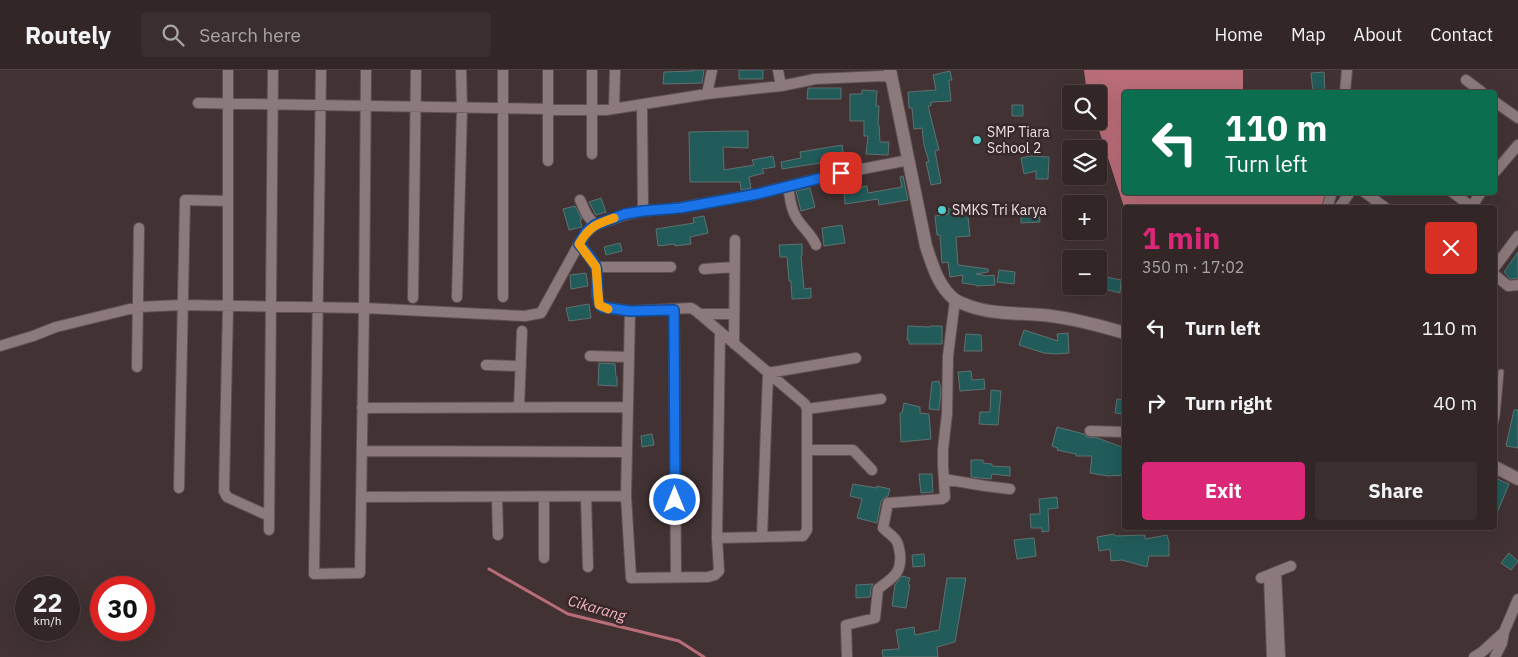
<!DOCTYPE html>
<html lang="en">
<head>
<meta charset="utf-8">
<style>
  body { margin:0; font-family:"IBM Plex Sans",sans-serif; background:#3a2e2f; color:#f1f3f6; height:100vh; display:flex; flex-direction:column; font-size:19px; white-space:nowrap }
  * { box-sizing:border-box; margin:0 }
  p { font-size:16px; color:#a8a5a7 }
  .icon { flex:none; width:28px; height:28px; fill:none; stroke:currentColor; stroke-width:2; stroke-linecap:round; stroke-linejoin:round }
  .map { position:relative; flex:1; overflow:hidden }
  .side { position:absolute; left:1122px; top:135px; width:375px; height:325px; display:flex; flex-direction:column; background:#322627; border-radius:5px; box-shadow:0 5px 20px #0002,0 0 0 1px #4d4344 }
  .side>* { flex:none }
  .guide { position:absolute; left:1122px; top:20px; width:375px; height:105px; border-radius:5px; box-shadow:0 5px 20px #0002,0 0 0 1px #4d4344; background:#0b6e4f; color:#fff; overflow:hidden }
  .buttons { position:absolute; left:1062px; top:15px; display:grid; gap:10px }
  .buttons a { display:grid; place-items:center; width:45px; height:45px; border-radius:5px; background:#322627; box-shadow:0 5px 20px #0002,0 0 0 1px #4d4344; font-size:25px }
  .speed { position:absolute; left:15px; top:506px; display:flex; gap:10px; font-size:25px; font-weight:700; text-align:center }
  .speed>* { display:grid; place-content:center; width:65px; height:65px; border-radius:50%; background:#322627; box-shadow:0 5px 20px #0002,0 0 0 1px #4d4344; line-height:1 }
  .speed small { font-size:12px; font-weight:400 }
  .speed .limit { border:8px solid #d22; background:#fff; color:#111 }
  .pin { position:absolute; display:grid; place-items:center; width:42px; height:42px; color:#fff; margin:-21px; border-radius:10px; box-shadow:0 2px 8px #0006 }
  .me { position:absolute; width:55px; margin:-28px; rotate:0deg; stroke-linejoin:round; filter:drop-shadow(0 0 4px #0008) }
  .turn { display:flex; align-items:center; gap:18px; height:105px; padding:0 20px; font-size:22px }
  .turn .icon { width:65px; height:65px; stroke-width:2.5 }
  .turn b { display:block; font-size:35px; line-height:42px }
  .round { display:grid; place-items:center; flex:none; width:52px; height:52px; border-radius:5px; background:#3a2e2f }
  .overview { display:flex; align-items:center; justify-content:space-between; height:85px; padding:0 20px }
  h1 { font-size:30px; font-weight:700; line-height:38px; color:#db2777 }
  .cta { display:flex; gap:10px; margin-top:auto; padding:10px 20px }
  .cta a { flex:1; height:58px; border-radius:5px; background:#db2777; color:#fff; font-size:20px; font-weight:700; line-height:58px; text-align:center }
  .cta a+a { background:#3a2e2f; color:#f1f3f6 }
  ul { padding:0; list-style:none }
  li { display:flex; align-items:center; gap:15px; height:75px; padding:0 20px }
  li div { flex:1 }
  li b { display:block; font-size:19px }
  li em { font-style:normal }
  header { display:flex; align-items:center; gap:30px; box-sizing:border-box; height:70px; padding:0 25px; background:#322627; border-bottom:1px solid #4d4344 }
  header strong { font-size:24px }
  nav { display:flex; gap:28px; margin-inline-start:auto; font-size:18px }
  .search { width:350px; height:45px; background:#3a2e2f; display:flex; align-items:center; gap:12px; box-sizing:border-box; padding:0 18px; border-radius:5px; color:#a8a5a7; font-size:19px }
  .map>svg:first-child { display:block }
  .water { fill:#ba6d79 }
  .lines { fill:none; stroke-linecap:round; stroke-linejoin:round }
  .stream { stroke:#ba6d79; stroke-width:3 }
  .building { fill:#215b5a; stroke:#5e7271 }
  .service-casing { stroke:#5f5153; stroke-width:7 }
  .minor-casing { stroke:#5f5153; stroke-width:12 }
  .tertiary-casing { stroke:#5f5153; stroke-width:14 }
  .service { stroke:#8c797b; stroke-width:5 }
  .minor { stroke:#8c797b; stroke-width:10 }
  .tertiary { stroke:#8c797b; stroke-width:12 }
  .route-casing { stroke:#114b97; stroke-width:12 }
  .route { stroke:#1a73e8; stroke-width:9 }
  .slow { stroke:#f59e0b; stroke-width:9 }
  .poi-dot { fill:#53cdcb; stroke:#37282a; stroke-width:2 }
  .labels { text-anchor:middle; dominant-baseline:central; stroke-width:5; stroke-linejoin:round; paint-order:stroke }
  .poi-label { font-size:14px; fill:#ebe0e2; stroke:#37282a; text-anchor:start }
  .water-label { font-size:15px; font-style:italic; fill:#f8b6bf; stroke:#37282a }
</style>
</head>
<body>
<header>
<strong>Routely</strong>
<div class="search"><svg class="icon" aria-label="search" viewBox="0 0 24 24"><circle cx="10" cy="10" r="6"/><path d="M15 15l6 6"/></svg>Search here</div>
<nav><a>Home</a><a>Map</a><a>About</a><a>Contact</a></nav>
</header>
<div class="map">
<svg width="1518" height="587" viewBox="0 0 1518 587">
  <rect width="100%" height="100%" fill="#423234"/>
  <path class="water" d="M 1084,0 L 1243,0 L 1243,22 L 1125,22 L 1125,122 L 1328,122 L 1330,124 L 1321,137 L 1125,138 L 1125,140 L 1096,51 L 1099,51 L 1099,24 L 1087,24 Z"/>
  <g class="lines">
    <path class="stream" d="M 489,499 L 568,544 L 679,571 L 704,587"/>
  </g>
  <path class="building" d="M 692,0 L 704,0 L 702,13 L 663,14 L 664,2 L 693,1 Z
    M 739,0 L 763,0 L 763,9 L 739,9 Z
    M 950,1 L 952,10 L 949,10 L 951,31 L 931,32 L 931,36 L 928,36 L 939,80 L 935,81 L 941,113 L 931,115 L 926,92 L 929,92 L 924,75 L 922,58 L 914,59 L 912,38 L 909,38 L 908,22 L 936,20 L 933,5 Z
    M 1324,2 L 1325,22 L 1313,22 L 1311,3 Z
    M 808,18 L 841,18 L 841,29 L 807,29 Z
    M 862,20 L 877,21 L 876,36 L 879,36 L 878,55 L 879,55 L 880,72 L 889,72 L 888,85 L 866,84 L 868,66 L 864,66 L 864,51 L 850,51 L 850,24 L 862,24 Z
    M 1012,35 L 1023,35 L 1023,46 L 1012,46 Z
    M 733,61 L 748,61 L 748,78 L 723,77 L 724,100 L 754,95 L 752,90 L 773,86 L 775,97 L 762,99 L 764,103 L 749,107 L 751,118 L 741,120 L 740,112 L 690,112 L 689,62 Z
    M 842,75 L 845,94 L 827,98 L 826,92 L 782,99 L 781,92 L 801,88 L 800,82 Z
    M 1031,86 L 1049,87 L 1048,109 L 1036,109 L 1036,101 L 1024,104 L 1021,88 Z
    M 903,106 L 908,130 L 879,135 L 878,129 L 845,134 L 844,120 L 867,116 L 868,123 L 902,117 L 900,107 Z
    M 810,118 L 815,137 L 801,141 L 796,121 Z
    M 601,128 L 606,142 L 596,145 L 589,132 Z
    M 575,136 L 582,149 L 580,150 L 582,157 L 569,160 L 563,139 Z
    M 967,137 L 970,166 L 956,167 L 958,195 L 988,199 L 988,202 L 976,204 L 987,206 L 994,205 L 995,215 L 976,216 L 976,215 L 962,213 L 963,205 L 950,207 L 948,192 L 942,193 L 940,165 L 937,165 L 935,146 L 949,144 L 948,139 Z
    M 1039,143 L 1040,152 L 1021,153 L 1021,144 Z
    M 704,146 L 708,163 L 690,167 L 691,174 L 675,176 L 675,174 L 658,176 L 656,159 L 694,153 L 693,148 Z
    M 842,155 L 845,173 L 824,176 L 822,158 Z
    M 620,173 L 622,181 L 606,185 L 604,177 Z
    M 802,174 L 802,186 L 801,186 L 804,219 L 811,218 L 811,228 L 792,229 L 791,211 L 789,211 L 787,187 L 780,187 L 779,175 Z
    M 1518,182 L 1518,208 L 1510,209 L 1504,202 Z
    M 999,200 L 1015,202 L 1014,214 L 997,212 Z
    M 586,203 L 588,216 L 571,219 L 570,205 Z
    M 1106,207 L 1121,210 L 1120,223 L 1104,219 Z
    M 589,234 L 591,248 L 569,251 L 566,238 Z
    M 908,256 L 930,257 L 930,256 L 942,256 L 942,274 L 909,274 L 909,270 L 907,270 Z
    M 1024,260 L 1058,271 L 1057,264 L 1068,263 L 1069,283 L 1056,284 L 1044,283 L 1019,275 Z
    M 966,264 L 981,265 L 982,281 L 964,281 Z
    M 599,293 L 615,294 L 616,307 L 617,307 L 617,316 L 598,315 Z
    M 971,301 L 972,310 L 984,309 L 985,319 L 960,321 L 958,302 Z
    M 939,311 L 941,320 L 939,340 L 929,339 L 932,312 Z
    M 991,320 L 1001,321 L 998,355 L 979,354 L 980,342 L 990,342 Z
    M 1117,329 L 1125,330 L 1125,344 L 1115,343 Z
    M 904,333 L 920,337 L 920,343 L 929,344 L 931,369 L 901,372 L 900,343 L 902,343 Z
    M 1514,340 L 1518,340 L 1518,378 L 1506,376 Z
    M 1057,357 L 1084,364 L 1087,367 L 1098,368 L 1124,378 L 1125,405 L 1108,406 L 1090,403 L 1092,386 L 1076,386 L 1076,384 L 1057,380 L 1058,378 L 1052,376 Z
    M 652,364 L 654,375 L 642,377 L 641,366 Z
    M 971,390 L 983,390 L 983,393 L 992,394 L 992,396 L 1010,397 L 1010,406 L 992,404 L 991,409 L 971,407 Z
    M 919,404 L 932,404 L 933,422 L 921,423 Z
    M 1495,408 L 1509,414 L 1495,448 Z
    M 853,414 L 877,418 L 877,416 L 890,419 L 888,426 L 884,428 L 881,431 L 877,453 L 857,448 L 862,429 L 850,426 Z
    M 1057,427 L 1058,438 L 1048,439 L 1049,461 L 1042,462 L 1042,458 L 1031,458 L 1030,444 L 1040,444 L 1039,429 Z
    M 1114,464 L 1115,466 L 1145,465 L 1145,469 L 1167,465 L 1169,473 L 1169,486 L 1149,486 L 1147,497 L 1122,490 L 1111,491 L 1110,479 L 1099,481 L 1097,467 Z
    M 1034,468 L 1036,486 L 1017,489 L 1014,470 Z
    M 1509,483 L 1518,491 L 1511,500 L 1501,493 Z
    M 924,484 L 925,496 L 913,497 L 912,485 Z
    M 902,506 L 910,508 L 908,514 L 910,515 L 906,538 L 892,536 L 895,515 Z
    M 947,508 L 966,508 L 955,572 L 937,577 L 938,587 L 883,587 L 882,580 L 899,579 L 896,560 L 914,557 L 915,565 L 939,560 Z
    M 873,514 L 871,518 L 870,527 L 856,528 L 856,515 Z"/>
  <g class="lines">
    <g class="service-casing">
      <path id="service" d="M 1495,354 L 1497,346 L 1501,302"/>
    </g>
    <g class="minor-casing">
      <path id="minor" d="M 228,0 L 228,237 L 224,421 L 227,427 L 269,446
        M 321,0 L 314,504 L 360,503 L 364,238 L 366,0
        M 503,0 L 503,227
        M 778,0 L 781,16
        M 1466,10 L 1482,22
        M 1345,22 L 1347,0
        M 707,24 L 712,0
        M 1495,32 L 1518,48
        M 198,33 L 606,40 L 707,24 L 781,16 L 815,9 L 882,6 L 892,7
        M 642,35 L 643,141
        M 614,38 L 615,0
        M 592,84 L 592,0
        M 548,91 L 548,0
        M 1495,102 L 1518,75
        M 788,117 C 790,126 790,136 795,145 C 800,156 811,163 816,175
        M 1364,122 L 1386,138
        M 1452,122 L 1472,137
        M 580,130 L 587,145 L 595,155
        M 1327,138 L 1332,122
        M 1339,138 L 1350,122
        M 1471,138 L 1481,122
        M 579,174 C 584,181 593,189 596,197 C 599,208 594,230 602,237 L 630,241 L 691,238 L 696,241 L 805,334 L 807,339 L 807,460 L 803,466 L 717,468 L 719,501 L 715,505 L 708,507 L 631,508 L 626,426 L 630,241
        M 596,197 L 671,197
        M 1495,197 L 1518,166
        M 704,199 L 734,197
        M 1495,205 L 1508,216 L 1518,215
        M 457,227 L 462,38 L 461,0
        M 413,228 L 416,0
        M 674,240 L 676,507
        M 699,244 L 734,244
        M 734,274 L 735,170
        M 0,276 L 33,266 L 56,257 L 138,237 L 182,235 L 364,238 L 525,246 L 541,243 L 579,174 L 586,163 L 595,155 L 625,145 L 643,141 L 679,138 L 757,124 L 841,103 L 909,90
        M 590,286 L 629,287
        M 486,295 L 521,296
        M 137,297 L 139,158
        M 519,337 L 522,261
        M 362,338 L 628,337
        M 807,339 L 881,329
        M 1090,361 L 1125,362
        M 807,380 L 853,380 L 872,400
        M 362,381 L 627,382
        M 944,409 L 985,416 L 1010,419
        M 179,418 L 185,130 L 228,131
        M 361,427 L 626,426
        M 497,427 L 498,465
        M 586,427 L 588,497
        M 269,460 L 273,0
        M 762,467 L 768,303 L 856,288
        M 717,468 L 720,262
        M 544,488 L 544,427
        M 1276,502 L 1280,587
        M 1269,505 L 1272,587
        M 1261,508 L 1291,496
        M 847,587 L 846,555 L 875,548 L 878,519 C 892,508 902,504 900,484 C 899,479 899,473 895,469 C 892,465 887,462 883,458 L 888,433 L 942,429 L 945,427 L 943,396 L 943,379 L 947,344 L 948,286 L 955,230
        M 1474,587 L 1482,582 L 1504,562
        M 1495,587 L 1502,573 L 1504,562 L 1518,529"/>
    </g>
    <g class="tertiary-casing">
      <path id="tertiary" d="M 890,0 L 926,176 C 932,194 938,216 954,229 C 957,231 961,233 964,234 C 992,246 1021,242 1051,246 C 1076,249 1101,256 1125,263
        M 1495,397 L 1518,409"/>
    </g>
    <use href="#service" class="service"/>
    <use href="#minor" class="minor"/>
    <use href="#tertiary" class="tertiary"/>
  </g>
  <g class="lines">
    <g class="route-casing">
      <path id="route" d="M 675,430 L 674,240 L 630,241 L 602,237 C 594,230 599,208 596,197 C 593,189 585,181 579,174 L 586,162 L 595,155 L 625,144 L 643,141 L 680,138 L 757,124 L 841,103"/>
    </g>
    <use href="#route" class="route"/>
    <path class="slow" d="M 608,239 L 599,235 L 596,197 L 579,174 C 589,157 596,154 614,148"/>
  </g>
  <g class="poi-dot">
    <circle cx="977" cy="70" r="5"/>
    <circle cx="942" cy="140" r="5"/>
  </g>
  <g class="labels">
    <g class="poi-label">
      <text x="987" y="62">SMP Tiara<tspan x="987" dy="16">School 2</tspan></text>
      <text x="952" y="140">SMKS Tri Karya</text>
    </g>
    <g class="water-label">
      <text transform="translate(597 538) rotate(16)">Cikarang</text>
    </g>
  </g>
</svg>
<div class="buttons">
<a><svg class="icon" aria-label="search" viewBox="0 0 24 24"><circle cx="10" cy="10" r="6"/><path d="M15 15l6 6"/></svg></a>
<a><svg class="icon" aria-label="layers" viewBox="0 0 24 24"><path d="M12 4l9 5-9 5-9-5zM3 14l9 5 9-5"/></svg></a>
<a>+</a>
<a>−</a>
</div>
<div class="speed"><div>22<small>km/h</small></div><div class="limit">30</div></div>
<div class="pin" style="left:841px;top:103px;background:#d93025"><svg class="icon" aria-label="arrive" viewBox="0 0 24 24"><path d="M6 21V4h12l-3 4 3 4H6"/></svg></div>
<svg class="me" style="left:675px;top:430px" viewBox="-20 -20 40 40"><circle r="17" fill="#1a73e8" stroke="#fff" stroke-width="3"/><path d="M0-11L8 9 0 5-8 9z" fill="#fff"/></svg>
<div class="guide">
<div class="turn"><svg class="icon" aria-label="left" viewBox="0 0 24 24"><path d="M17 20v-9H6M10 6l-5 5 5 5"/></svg><div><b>110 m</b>Turn left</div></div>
</div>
<section class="side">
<div class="overview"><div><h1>1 min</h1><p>350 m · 17:02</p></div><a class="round" style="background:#d93025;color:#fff"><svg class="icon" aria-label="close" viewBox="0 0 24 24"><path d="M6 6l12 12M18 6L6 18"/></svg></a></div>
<ul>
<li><svg class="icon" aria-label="left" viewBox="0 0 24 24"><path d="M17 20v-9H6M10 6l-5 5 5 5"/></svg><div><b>Turn left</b></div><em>110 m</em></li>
<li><svg class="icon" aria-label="right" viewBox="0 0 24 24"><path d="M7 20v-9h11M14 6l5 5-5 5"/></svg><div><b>Turn right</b></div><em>40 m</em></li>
</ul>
<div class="cta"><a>Exit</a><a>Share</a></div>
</section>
</div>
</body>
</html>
